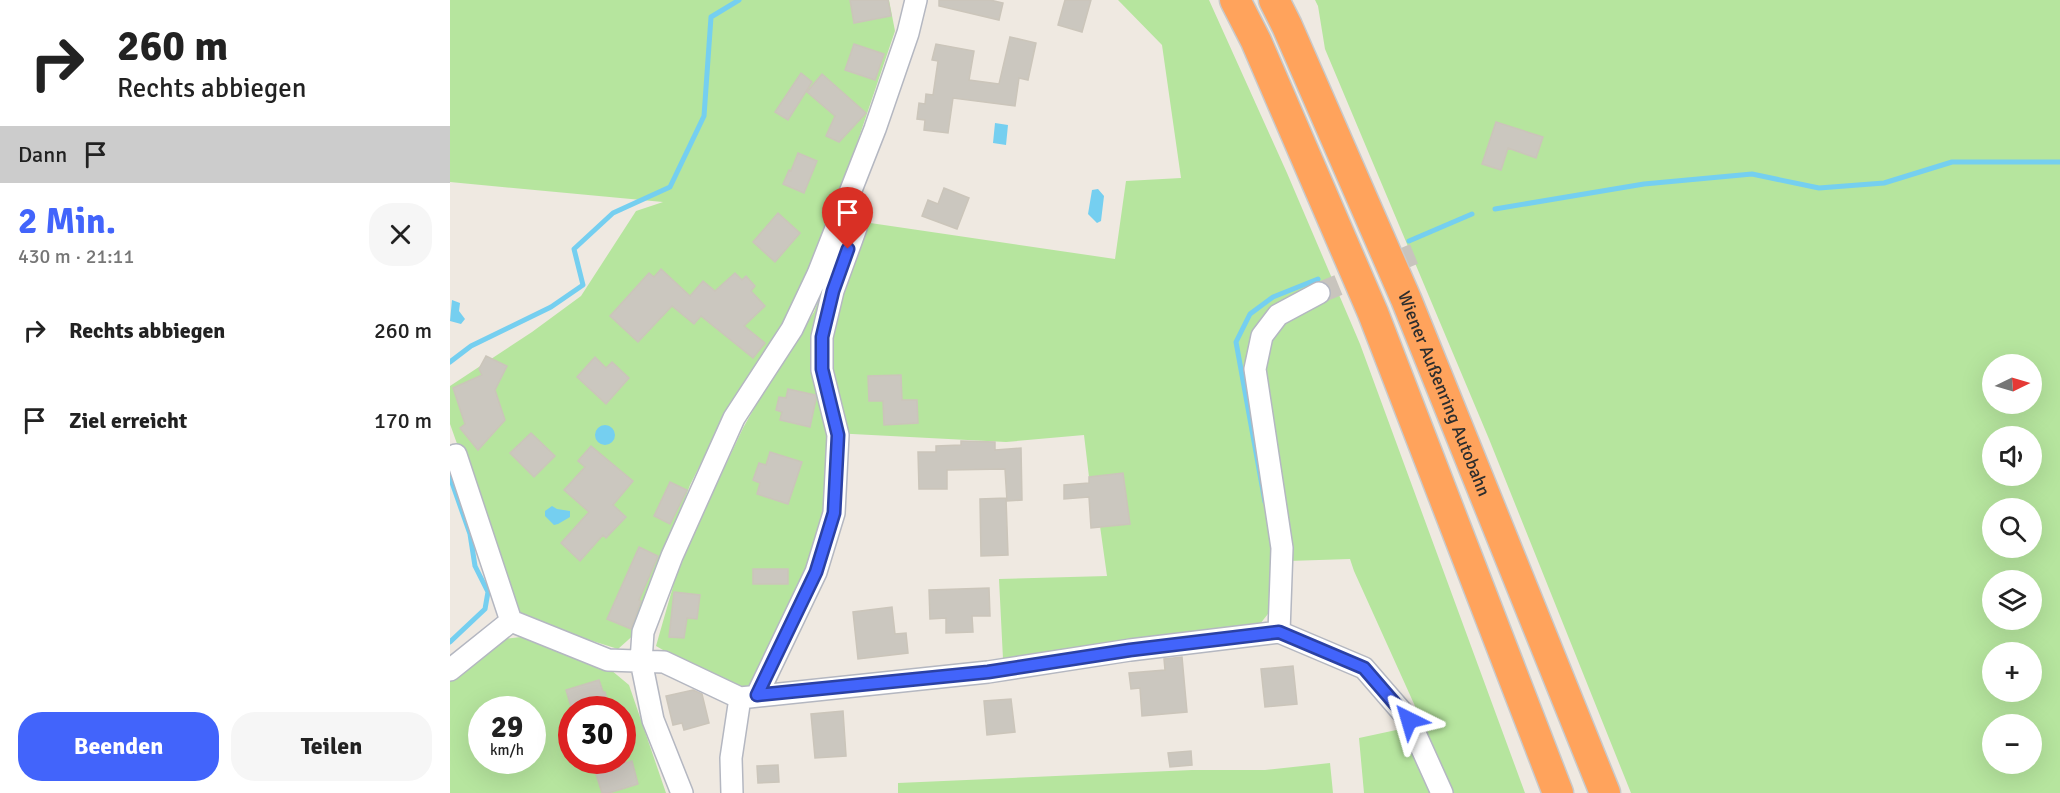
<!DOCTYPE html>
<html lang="de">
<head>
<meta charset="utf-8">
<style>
  body { margin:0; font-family:Signika,sans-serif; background:#f6f6f6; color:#222; height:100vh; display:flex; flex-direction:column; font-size:22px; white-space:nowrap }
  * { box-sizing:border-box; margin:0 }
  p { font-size:20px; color:#767676 }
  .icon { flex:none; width:33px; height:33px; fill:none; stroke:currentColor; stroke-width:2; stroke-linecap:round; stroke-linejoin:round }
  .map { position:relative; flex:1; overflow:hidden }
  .sheet { display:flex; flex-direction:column; background:#fff; width:450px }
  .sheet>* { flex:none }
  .hud { background:#fff; color:#222; overflow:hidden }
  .needle { width:39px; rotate:85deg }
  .tools { position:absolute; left:1532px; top:354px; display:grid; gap:12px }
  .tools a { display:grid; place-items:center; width:60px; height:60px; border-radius:50%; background:#fff; box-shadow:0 6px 24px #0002; font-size:30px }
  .speed { position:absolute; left:18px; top:696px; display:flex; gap:12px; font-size:30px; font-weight:700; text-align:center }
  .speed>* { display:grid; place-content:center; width:78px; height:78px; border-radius:50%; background:#fff; box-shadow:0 6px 24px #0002; line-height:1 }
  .speed small { font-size:15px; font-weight:400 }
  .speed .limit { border:9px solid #d22; background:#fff; color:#111 }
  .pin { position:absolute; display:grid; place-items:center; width:51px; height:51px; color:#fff; margin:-62px -26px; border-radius:50% 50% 50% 0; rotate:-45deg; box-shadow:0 0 6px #0007 }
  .pin .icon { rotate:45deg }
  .me { position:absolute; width:66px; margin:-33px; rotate:320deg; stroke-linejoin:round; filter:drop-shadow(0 0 4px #0008) }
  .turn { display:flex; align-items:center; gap:21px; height:126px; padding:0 18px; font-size:27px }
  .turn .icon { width:78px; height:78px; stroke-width:2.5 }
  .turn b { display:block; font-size:42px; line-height:51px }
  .then { display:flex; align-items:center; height:57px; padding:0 18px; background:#0003; gap:12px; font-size:22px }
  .round { display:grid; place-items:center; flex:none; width:63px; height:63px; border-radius:24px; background:#f6f6f6 }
  .head { display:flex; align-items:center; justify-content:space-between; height:102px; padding:0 18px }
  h1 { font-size:36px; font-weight:700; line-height:45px; color:#4264fb }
  .action { display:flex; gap:12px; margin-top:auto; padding:12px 18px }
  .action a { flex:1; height:69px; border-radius:24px; background:#4264fb; color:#fff; font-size:24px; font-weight:700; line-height:69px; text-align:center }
  .action a+a { background:#f6f6f6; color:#222 }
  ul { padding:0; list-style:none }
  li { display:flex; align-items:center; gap:18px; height:90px; padding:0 18px }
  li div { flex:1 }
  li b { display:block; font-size:22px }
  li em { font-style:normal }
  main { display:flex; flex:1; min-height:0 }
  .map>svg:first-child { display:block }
  .green { fill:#b6e59e; fill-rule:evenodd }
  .water { fill:#75cff0 }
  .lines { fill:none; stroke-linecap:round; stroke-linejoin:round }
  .stream { stroke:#75cff0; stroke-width:5 }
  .building { fill:#cbc7bf; stroke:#cbc5ba; stroke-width:1.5 }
  .minor-tunnel { stroke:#c8c4bd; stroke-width:21; stroke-dasharray:21 10; stroke-linecap:butt }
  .minor-casing { stroke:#b4b7c1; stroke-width:24 }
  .highway-casing { stroke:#c9c9c9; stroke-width:33 }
  .minor { stroke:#fff; stroke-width:21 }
  .highway { stroke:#ffa35c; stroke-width:30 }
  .route-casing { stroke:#2b41a3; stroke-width:15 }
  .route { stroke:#4264fb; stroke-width:10 }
  .labels { text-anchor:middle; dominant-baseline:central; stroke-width:5; stroke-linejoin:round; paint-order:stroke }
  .street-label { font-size:18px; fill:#2e2e2e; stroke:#fff }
</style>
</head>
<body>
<main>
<section class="sheet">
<div class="hud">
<div class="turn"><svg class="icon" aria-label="right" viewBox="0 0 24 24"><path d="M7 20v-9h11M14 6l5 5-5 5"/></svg><div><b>260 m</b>Rechts abbiegen</div></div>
<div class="then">Dann<svg class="icon" aria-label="arrive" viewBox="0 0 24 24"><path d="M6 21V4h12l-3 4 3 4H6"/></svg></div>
</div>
<div class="head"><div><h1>2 Min.</h1><p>430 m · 21:11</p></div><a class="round"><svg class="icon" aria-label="close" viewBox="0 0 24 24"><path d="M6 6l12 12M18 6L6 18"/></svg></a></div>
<ul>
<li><svg class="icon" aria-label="right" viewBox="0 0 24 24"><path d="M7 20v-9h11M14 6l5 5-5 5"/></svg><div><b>Rechts abbiegen</b></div><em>260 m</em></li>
<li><svg class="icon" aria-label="arrive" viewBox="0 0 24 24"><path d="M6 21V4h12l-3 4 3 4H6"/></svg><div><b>Ziel erreicht</b></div><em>170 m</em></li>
</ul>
<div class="action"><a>Beenden</a><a>Teilen</a></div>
</section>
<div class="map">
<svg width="1610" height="793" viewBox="0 0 1610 793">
  <rect width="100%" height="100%" fill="#efe9e1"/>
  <path class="green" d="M 0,0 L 439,0 L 445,31 L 403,155 L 364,262 L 328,333 L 282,402 L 240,485 L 187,632 L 168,649 L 69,618 L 0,424 L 0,386 L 82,332 L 131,296 L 186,211 L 213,202 L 0,182 Z
    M 668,0 L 759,0 L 837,173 L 910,344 L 1075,793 L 914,793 L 909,738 L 951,729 L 974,726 L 904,571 L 900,559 L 838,561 L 806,331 L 829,574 L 821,610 L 810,624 L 553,659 L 549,579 L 657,576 L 650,526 L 680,524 L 673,474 L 639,477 L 634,435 L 556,442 L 383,433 L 379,506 L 359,572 L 301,686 L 289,688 L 250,671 L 206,646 L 226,576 L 253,513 L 293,428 L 319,382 L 364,312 L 400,220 L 665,259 L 676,181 L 731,178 L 712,45 ZM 450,375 L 452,400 L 467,400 L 468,423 L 434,424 L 433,401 L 419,401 L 418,376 Z
    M 865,0 L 1610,0 L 1610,793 L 1181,793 L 1039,439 L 875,49 L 868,6 ZM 1542,364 L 1581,364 L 1581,404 L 1542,404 ZM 1542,436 L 1581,436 L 1581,476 L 1542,476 ZM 1542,508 L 1581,508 L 1581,548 L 1542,548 ZM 1542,580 L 1581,580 L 1581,620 L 1542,620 ZM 1542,652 L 1581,652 L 1581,692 L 1542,692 ZM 1542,724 L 1581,724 L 1581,764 L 1542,764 Z
    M 71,637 L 161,670 L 179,685 L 216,793 L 0,793 L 0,679 L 53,639 ZM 32,710 L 82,710 L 82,760 L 32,760 ZM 122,710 L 172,710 L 172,760 L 122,760 Z
    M 880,763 L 883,793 L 448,793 L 448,783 L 742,770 L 815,770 Z"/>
  <path class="water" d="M 545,123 L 558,125 L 556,145 L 543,143 Z
    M 648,189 L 654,196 L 651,221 L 647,223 L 638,214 L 642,190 Z
    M 2,300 L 10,303 L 9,311 L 15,319 L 11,324 L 0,321 Z
    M145 435a10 10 0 1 1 20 0a10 10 0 1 1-20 0Z
    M 102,506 L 107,509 L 120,511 L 120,517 L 108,524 L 104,525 L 95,516 L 95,511 Z"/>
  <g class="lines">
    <path class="stream" d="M 1045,209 L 1194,184 L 1302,174 L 1369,188 L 1434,183 L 1502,162 L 1610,162
      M 959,241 L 1022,214
      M 0,362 L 21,346 L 101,307 L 133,285 L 124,249 L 163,213 L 220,187 L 254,116 L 261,17 L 289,0
      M 0,477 L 20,534 L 25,566 L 38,592 L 35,609 L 0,642
      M 815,502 L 786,342 L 800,314 L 823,297 L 868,279"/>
  </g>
  <path class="building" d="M 400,0 L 438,0 L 441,16 L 404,23 Z
    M 489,0 L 540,0 L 553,3 L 549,20 L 489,6 Z
    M 615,0 L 641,0 L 632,32 L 608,25 Z
    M 560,37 L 586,43 L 578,80 L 569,78 L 565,106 L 503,98 L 498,133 L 474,130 L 475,120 L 467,119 L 469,103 L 475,104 L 476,94 L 483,95 L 488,61 L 482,60 L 486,44 L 524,51 L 519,80 L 549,84 Z
    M 404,44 L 434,54 L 425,80 L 395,70 Z
    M 351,73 L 362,82 L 338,120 L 325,112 Z
    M 372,74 L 416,113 L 389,142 L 376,136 L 385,116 L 357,92 Z
    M 1046,122 L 1093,137 L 1086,158 L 1058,148 L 1051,170 L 1032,164 Z
    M 348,153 L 367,161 L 354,193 L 333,184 L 339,170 L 341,171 Z
    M 494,188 L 519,198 L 507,229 L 472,216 L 478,200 L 488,204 Z
    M 328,213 L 350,233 L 325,262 L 303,242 Z
    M 211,269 L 240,296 L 253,281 L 265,291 L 285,273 L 292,280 L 296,276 L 305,286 L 301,291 L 315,306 L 294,326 L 315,343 L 303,358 L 251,316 L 244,324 L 222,306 L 188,342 L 160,316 L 199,273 L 204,277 Z
    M 36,356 L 57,366 L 45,390 L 55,420 L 28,450 L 10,428 L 15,424 L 3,388 L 32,375 L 29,369 Z
    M 145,357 L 156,368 L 162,362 L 179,378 L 156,404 L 127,377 Z
    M 451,375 L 452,400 L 467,400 L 468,423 L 434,425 L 433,401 L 419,401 L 418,376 Z
    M 338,389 L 365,395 L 366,399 L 360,427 L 330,420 L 332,412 L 326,410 L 329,397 L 336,398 Z
    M 81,433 L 105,456 L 84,477 L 60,453 Z
    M 511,441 L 545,442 L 545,450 L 571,448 L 572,500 L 557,501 L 555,469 L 497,470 L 497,489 L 469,489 L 468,452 L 486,452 L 486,446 L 511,445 Z
    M 141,446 L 183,481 L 163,505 L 176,517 L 156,538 L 153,535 L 130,561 L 111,543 L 139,512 L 114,490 L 135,467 L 128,461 Z
    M 320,452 L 352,462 L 338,504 L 307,494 L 310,483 L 303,480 L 309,463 L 316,465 Z
    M 673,473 L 680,524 L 641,528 L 639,497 L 614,499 L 614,485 L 639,483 L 639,477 Z
    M 220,482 L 237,490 L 220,524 L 204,516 Z
    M 556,498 L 558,555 L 531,556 L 530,499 Z
    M 189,547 L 208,556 L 189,600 L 191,601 L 181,629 L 157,619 Z
    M 303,569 L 338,569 L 338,584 L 303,584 Z
    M 539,588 L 540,616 L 522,616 L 523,632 L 496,633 L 496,618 L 480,619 L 479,590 Z
    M 224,592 L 250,595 L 247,619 L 237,618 L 234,638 L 219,637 Z
    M 442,607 L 445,634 L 456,633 L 458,653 L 408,659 L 403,612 Z
    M 732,657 L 737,712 L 692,716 L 690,688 L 681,689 L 679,673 L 715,670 L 714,659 Z
    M 843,666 L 847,704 L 815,707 L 811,669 Z
    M 149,680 L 153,692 L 155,692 L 160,710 L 122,710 L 116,690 Z
    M 243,690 L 252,694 L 259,723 L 234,730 L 232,723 L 223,725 L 216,696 Z
    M 561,699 L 565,732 L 537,735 L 534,701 Z
    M 393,711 L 396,756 L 365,758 L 361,714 Z
    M 741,751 L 742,765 L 720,767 L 718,753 Z
    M 152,760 L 175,760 L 176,763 L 182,761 L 188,784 L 159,793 L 152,793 L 145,771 L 155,768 Z
    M 328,765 L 329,782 L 308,783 L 307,766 Z"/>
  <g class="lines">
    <path class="minor-tunnel" d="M 869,293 L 964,254"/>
    <g class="minor-casing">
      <path id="minor" d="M 6,455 L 61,621
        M 829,632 L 832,548 L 805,369 L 812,336 L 828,315 L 869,293
        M 0,670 L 61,621 L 158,660 L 214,662 L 290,698 L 538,672 L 680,650 L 829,632 L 914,668 L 959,720 L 992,793
        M 307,695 L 366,572 L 384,513 L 388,435 L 372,370 L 372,337 L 383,291 L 406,228
        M 232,793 L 203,720 L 191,661 L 193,632 L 222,556 L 284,418 L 342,329 L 368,274 L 425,129 L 458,33 L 466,0
        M 282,793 L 281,758 L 290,698"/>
    </g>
    <g class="highway-casing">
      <g id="highway">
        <path d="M 785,0 L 806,41 L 923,313 L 1108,793"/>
        <path id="s1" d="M 824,0 L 837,26 L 956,299 L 1155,793"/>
      </g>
    </g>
    <use href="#minor" class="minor"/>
    <use href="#highway" class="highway"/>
  </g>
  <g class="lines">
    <g class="route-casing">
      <path id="route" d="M 398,249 L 383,291 L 372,337 L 372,369 L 388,435 L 384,513 L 366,572 L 307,695 L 538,672 L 680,650 L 829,632 L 914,668 L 959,720"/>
    </g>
    <use href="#route" class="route"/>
  </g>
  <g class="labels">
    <g class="street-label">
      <text stroke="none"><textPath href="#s1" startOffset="429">Wiener Außenring Autobahn</textPath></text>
    </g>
  </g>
</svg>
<div class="tools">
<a><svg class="needle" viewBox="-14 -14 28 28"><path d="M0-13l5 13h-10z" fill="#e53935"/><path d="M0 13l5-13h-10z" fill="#767676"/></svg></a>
<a><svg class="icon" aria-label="sound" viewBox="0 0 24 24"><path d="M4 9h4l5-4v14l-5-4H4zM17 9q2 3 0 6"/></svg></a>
<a><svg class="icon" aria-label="search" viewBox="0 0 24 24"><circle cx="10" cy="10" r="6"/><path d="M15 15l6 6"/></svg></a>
<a><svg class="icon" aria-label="layers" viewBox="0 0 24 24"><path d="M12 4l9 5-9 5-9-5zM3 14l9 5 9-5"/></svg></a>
<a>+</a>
<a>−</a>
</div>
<div class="speed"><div>29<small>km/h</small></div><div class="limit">30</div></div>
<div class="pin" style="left:398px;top:249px;background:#d93025"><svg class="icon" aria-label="arrive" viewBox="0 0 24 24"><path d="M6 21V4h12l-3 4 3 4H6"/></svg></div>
<svg class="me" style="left:959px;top:720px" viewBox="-20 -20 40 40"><path d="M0-17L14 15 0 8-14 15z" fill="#4264fb" stroke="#fff" stroke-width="4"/></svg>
</div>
</main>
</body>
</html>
